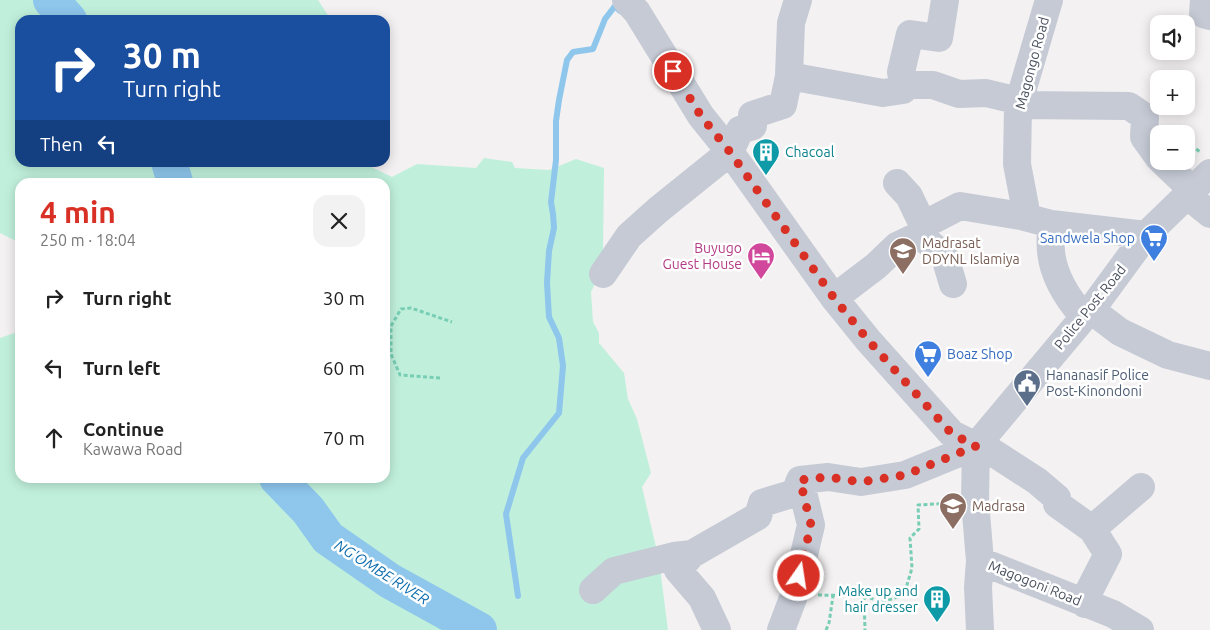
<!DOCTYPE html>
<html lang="en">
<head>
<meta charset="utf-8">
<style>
  body { margin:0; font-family:Ubuntu,sans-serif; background:#f2f2f2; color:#222; height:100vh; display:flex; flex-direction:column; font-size:19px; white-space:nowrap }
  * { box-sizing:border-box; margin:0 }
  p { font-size:16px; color:#767676 }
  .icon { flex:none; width:28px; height:28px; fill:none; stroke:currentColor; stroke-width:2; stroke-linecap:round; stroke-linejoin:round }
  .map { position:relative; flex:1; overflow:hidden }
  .sheet { position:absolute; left:15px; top:178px; width:375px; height:305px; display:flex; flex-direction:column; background:#fff; border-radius:15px; box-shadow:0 2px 12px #0003 }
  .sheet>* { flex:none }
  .guide { position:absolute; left:15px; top:15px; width:375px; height:152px; border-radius:15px; box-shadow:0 2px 12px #0003; background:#1a4fa0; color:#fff; overflow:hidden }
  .controls { position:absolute; left:1150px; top:15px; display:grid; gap:10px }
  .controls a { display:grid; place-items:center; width:45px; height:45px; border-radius:10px; background:#fff; box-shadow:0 2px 12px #0003; font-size:25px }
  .pin { position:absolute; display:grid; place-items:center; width:42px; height:42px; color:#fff; margin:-21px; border:2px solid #fff; border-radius:50%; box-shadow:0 1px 5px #0007 }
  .me { position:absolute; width:55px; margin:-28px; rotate:13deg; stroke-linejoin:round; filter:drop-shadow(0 0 4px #0008) }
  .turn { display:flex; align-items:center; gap:18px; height:105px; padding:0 25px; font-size:22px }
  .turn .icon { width:65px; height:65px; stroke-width:2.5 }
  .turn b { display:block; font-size:35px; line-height:42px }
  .then { display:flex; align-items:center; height:48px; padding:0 25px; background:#0003; gap:10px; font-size:19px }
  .round { display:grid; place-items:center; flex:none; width:52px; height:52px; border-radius:15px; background:#f2f2f2 }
  .summary { display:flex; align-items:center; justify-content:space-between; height:85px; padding:0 25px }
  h1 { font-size:30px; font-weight:700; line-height:38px; color:#d93025 }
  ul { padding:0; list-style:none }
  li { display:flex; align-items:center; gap:15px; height:70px; padding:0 25px }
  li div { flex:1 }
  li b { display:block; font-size:19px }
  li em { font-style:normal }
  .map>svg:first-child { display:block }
  .green { fill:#c0f0dc }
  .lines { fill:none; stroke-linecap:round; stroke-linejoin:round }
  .stream { stroke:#8ec6ec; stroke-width:6 }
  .river { stroke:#8ec6ec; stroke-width:36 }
  .path { stroke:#78ceb4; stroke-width:3; stroke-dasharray:4 2.5; stroke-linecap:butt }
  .minor { stroke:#c5cad5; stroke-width:28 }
  .route { stroke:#d93025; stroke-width:9; stroke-dasharray:0 16.2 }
  .labels { text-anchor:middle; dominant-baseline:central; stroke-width:5; stroke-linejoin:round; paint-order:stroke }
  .street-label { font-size:14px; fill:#48505e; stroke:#fff }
  .culture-label { font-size:14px; fill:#0d838f; stroke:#fff; text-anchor:start }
  .shop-label { font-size:14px; fill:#366cbe; stroke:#fff; text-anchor:end }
  .education-label { font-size:14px; fill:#785e54; stroke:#fff; text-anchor:start }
  .hotel-label { font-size:14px; fill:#b23c85; stroke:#fff; text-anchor:end }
  .service-label { font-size:14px; fill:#4e5e75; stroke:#fff; text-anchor:start }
  .water-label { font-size:15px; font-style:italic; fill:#0d6cad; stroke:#fff }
</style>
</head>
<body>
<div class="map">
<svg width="1210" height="630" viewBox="0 0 1210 630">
  <rect width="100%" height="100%" fill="#f3f1f1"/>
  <path class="green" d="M 0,0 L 318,0 L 331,20 L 20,20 L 20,162 L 361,162 L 392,177 L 417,164 L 476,168 L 484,158 L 512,162 L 515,168 L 549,170 L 576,159 L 604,168 L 603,253 L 601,271 L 591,292 L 593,322 L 599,333 L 599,343 L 624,373 L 628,399 L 637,419 L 651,473 L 642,487 L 659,560 L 668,630 L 0,630 L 0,338 L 20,331 L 20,478 L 385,478 L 385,182 L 20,182 L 20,243 L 0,233 Z"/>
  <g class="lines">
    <path class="stream" d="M 518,596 L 506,514 L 523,458 L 559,413 L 563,366 L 559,338 L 549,317 L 547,283 L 549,251 L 554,228 L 553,214 L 551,202 L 556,160 L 556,121 L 559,100 L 567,60 L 573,52 L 593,49 L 605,19 L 615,6 L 620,11"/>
    <path class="river" d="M 51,0 L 69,20
      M 169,162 L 175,182
      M 277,478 L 308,510 L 328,538 L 390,581 L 479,630"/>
    <path class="path" d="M 1186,141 L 1200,152
      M 440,378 L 400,375 L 391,354 L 391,326 L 401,309 L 411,308 L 452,322
      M 818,595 L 864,596 L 882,602 L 904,595 L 912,568 L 910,538 L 919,529 L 918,505 L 952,503
      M 864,596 L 865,630
      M 826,630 L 829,623 L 833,596"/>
    <path class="minor" d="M 626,0 L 637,12 L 701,116 L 730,152 L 834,298 L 868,340 L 952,434 L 976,446 L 986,448 L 1037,481 L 1057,498 L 1057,504 L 1092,529 L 1108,554 L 1088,593 L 1085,604
      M 1204,0 L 1203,14 L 1210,16
      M 789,76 L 883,93 L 903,90 L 904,85 L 933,85 L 959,94 L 986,93 L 1011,99 L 1018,105 L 1129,106 L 1145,117 L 1144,137 L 1159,158
      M 904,85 L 901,72 L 910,34 L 939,38 L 945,0
      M 1162,161 L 1185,183 L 1189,194 L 1194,201 L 1210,214
      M 897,183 L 909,196 L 923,225
      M 1021,216 L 1025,206 L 1017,164 L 1018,105 L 1049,0
      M 1051,224 C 1051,233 1050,243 1051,251 C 1053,276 1068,299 1084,317
      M 920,235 L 945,257 L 953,284
      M 603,274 L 629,236 L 658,210 L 730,152 L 740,130 L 753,126 L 752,115 L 783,105 L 789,76 L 791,23 L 798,0
      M 834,298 L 876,266 L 897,246 L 920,235 L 923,225 L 960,206 L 1021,216 L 1051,224 L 1146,235
      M 1091,310 L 1120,332 L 1168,355 L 1210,366
      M 976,446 L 975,501 L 980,561 L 1113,614 L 1140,630
      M 1092,529 L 1141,487
      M 692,554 L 678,570 L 702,598 L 717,630
      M 593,590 L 614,571 L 674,556 L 692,554 L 758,516 L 762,503 L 795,493 L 800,480 L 828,477 L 861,482 L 905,475 L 976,446 L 1084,317 L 1091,310 L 1146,235 L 1210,173
      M 781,630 L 795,593 L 811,525 L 800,480
      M 980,630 L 978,587 L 980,561"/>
  </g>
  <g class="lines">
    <path class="route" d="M 673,71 L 701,116 L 730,152 L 834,298 L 868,340 L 952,434 L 976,446 L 905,475 L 861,482 L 828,477 L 800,480 L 811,525 L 799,576"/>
  </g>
  <defs>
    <g id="building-pin" transform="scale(1.4375)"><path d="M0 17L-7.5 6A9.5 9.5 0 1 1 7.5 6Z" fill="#0f9aa8" stroke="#fff"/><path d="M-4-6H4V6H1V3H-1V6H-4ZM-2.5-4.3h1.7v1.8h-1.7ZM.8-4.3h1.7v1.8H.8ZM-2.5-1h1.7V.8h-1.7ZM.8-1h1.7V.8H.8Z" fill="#fff"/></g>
    <g id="supermarket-pin" transform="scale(1.4375)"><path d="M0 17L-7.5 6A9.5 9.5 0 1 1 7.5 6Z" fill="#3f7fe0" stroke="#fff"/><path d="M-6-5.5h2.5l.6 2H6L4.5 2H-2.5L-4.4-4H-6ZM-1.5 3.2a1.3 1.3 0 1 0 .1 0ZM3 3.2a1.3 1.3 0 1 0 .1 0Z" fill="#fff"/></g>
    <g id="school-pin" transform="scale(1.4375)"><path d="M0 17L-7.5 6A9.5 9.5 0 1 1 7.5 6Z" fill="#8d6e63" stroke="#fff"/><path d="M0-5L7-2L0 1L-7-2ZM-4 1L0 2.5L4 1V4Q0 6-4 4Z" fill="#fff"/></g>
    <g id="hotel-pin" transform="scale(1.4375)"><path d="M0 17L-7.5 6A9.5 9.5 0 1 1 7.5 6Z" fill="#d1479c" stroke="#fff"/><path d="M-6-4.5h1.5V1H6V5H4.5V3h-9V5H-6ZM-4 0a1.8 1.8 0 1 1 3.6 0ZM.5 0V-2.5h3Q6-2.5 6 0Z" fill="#fff"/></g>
    <g id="civic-pin" transform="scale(1.4375)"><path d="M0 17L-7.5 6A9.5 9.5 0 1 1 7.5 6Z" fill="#5c6f8a" stroke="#fff"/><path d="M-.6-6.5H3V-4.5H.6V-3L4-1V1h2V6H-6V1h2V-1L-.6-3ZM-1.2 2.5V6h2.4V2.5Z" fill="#fff"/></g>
  </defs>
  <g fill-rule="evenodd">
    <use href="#building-pin" x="766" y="152"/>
    <use href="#supermarket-pin" x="1154" y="238"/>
    <use href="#school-pin" x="903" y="251"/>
    <use href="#hotel-pin" x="761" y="256"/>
    <use href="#supermarket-pin" x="928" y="354"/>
    <use href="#civic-pin" x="1027" y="383"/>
    <use href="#school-pin" x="953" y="506"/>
    <use href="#building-pin" x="937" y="599"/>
  </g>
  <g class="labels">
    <g class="street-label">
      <text transform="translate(1032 63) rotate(-75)">Magongo Road</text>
      <text transform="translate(1090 307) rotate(-51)">Police Post Road</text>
      <text transform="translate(1035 583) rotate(22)">Magogoni Road</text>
    </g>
    <g class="culture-label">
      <text x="785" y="152">Chacoal</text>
      <text x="918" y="591" text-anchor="end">Make up and<tspan x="918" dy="16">hair dresser</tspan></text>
    </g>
    <g class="shop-label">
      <text x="1135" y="238">Sandwela Shop</text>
      <text x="947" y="354" text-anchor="start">Boaz Shop</text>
    </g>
    <g class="education-label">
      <text x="922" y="243">Madrasat<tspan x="922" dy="16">DDYNL Islamiya</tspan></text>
      <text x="972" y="506">Madrasa</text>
    </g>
    <g class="hotel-label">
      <text x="742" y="248">Buyugo<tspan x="742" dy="16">Guest House</tspan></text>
    </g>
    <g class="service-label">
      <text x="1046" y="375">Hananasif Police<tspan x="1046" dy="16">Post-Kinondoni</tspan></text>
    </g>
    <g class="water-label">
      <text transform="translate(382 572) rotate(32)">NG'OMBE RIVER</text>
    </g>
  </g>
</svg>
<div class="controls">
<a><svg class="icon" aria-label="sound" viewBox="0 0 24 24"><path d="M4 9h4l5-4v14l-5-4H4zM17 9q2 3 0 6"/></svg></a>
<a>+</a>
<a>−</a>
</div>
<div class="pin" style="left:673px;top:71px;background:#d93025"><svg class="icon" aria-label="arrive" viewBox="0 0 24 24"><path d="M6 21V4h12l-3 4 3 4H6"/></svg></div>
<svg class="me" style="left:799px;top:576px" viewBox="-20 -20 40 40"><circle r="17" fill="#d93025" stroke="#fff" stroke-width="3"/><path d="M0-11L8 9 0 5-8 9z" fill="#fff"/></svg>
<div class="guide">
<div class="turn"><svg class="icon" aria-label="right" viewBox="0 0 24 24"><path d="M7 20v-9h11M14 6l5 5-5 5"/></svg><div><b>30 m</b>Turn right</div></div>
<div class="then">Then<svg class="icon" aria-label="left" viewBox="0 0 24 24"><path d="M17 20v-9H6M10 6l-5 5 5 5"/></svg></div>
</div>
<section class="sheet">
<div class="summary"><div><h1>4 min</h1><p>250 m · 18:04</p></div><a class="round"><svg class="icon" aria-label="close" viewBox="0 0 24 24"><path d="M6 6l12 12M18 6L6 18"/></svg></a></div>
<ul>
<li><svg class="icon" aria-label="right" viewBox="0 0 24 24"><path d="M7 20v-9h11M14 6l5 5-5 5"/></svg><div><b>Turn right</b></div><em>30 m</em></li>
<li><svg class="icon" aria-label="left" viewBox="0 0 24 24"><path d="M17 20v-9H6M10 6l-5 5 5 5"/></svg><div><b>Turn left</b></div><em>60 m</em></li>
<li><svg class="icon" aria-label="ahead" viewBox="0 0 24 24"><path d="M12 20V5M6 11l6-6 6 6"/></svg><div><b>Continue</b><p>Kawawa Road</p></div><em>70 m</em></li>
</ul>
</section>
</div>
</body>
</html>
